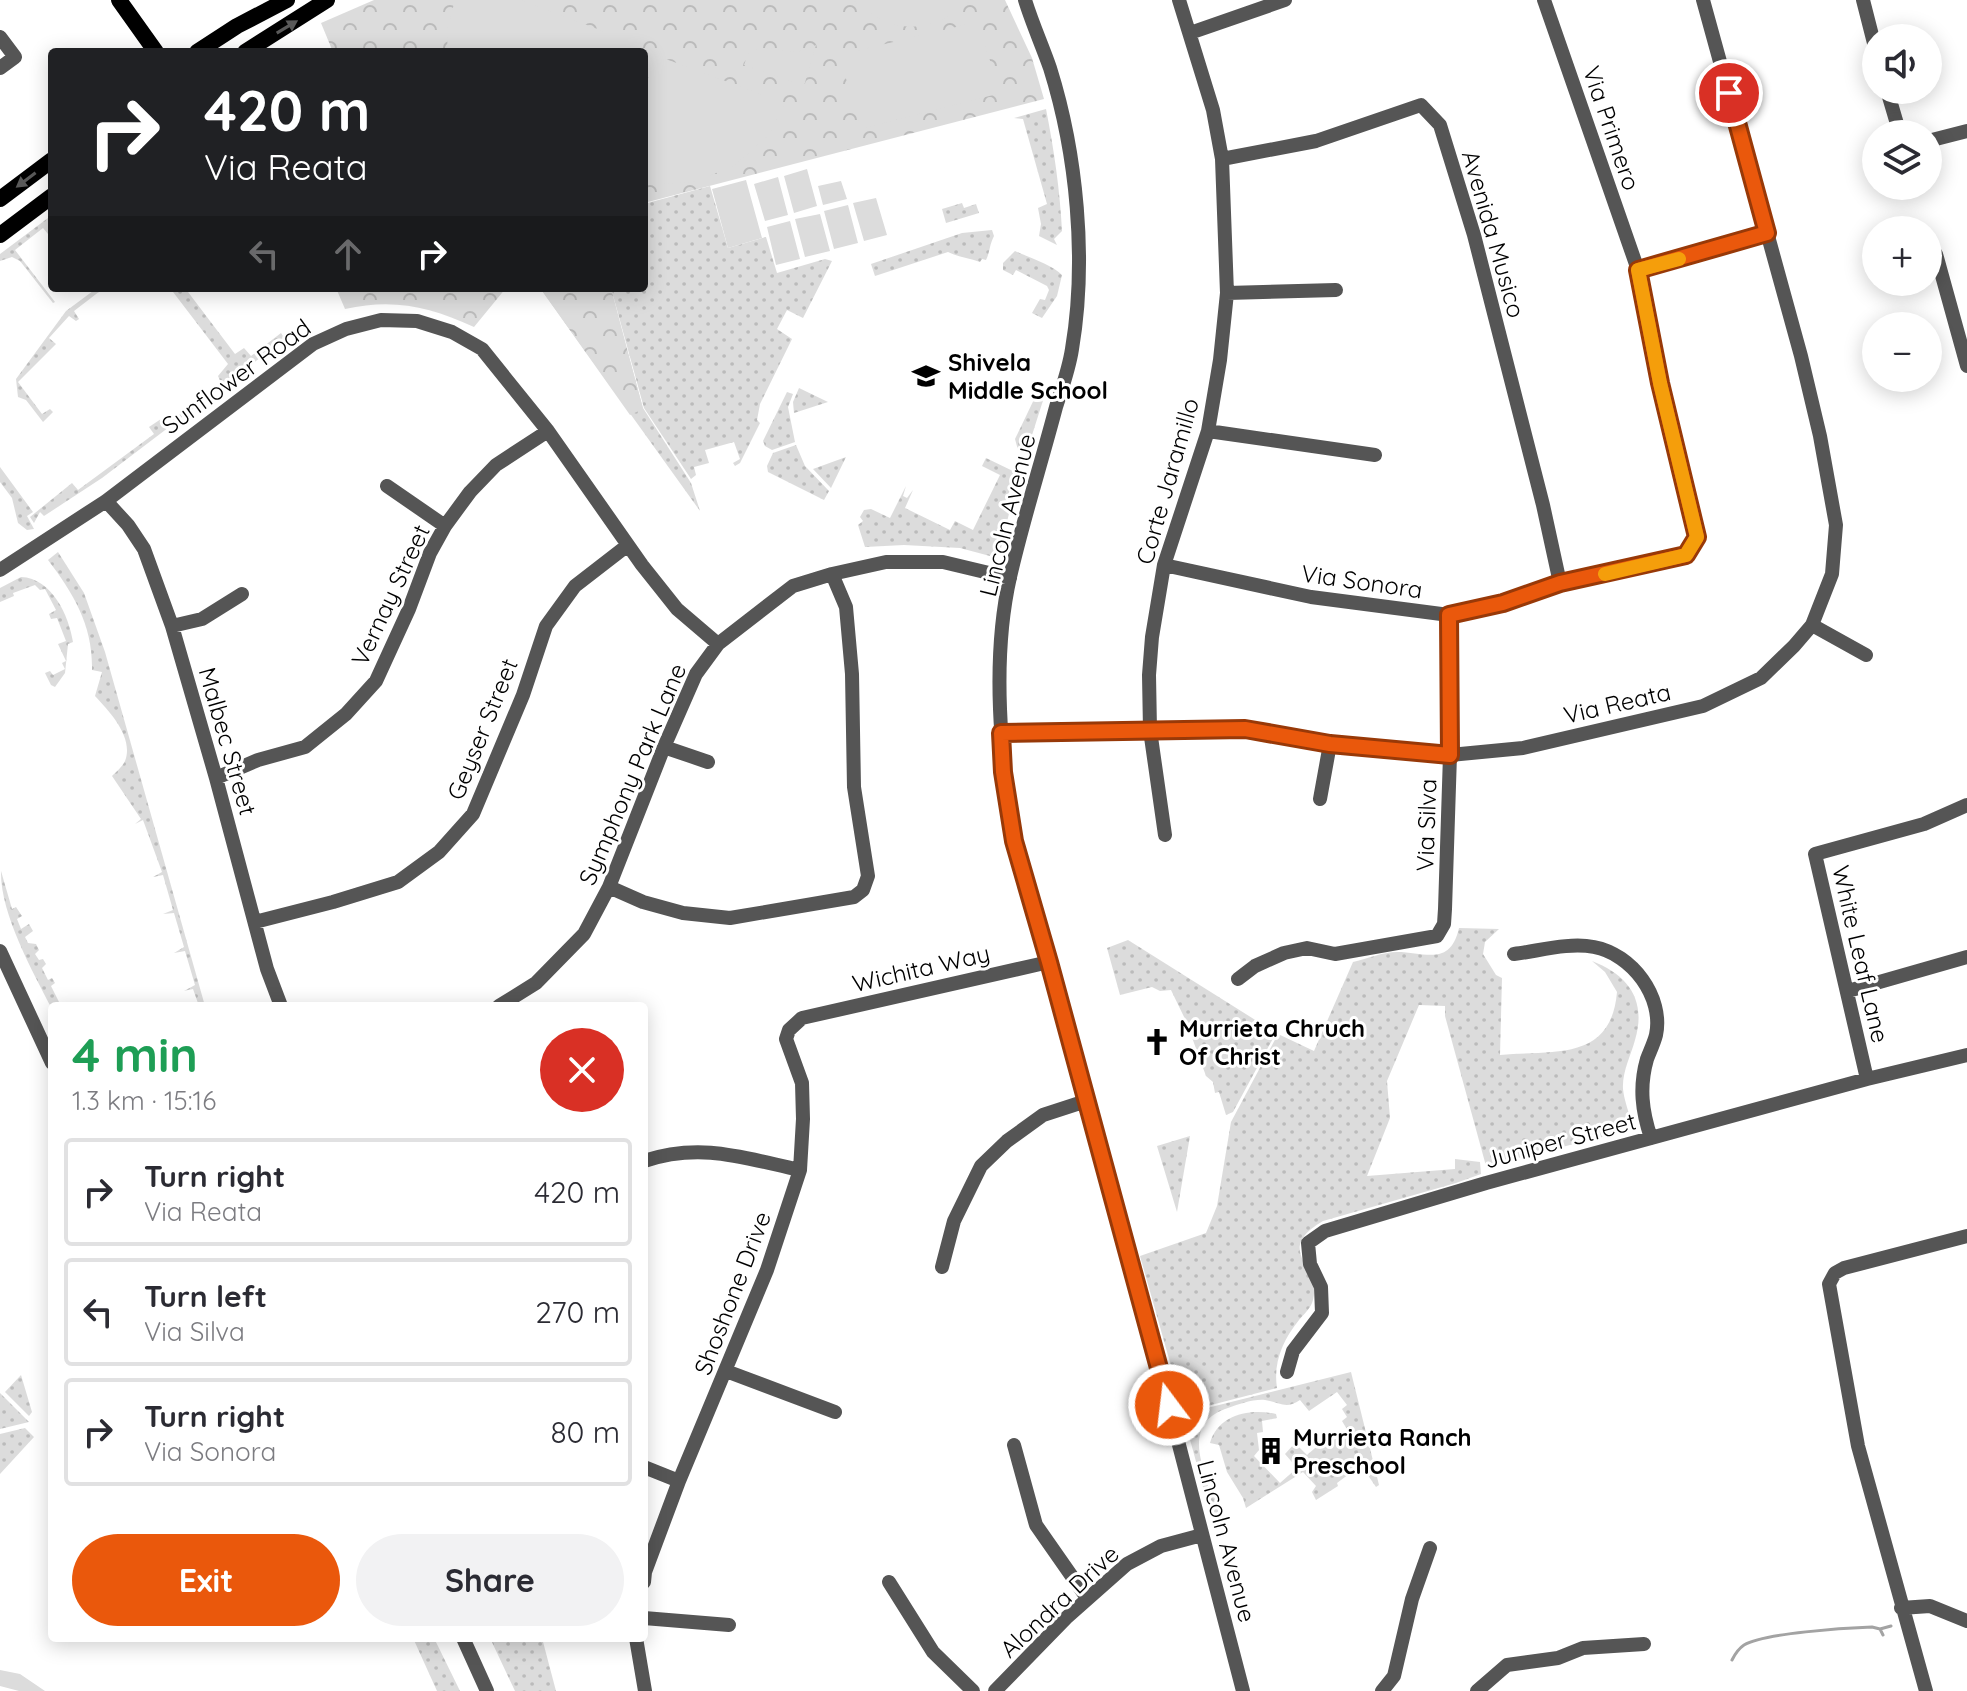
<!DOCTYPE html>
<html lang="en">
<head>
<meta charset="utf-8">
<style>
  body { margin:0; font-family:Quicksand,sans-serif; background:#f2f2f3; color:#2b2b33; height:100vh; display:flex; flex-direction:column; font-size:30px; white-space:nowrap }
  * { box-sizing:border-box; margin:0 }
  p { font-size:26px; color:#7c7c81 }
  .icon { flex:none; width:44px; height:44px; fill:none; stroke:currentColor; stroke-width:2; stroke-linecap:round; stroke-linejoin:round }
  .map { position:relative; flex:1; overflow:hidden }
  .drawer { position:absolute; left:48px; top:1002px; width:600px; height:640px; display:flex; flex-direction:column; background:#fff; border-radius:8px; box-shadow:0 4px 20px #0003 }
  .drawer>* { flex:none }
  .top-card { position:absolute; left:48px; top:48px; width:600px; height:244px; border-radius:8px; box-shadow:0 4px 20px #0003; background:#202124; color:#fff; overflow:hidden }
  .controls { position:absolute; left:1862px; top:24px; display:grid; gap:16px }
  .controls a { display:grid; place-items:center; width:80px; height:80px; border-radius:50%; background:#fff; box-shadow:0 4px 20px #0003; font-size:40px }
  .pin { position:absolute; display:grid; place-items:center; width:68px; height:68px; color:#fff; margin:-34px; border:4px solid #fff; border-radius:50%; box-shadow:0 2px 8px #0007 }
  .me { position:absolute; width:88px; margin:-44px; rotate:345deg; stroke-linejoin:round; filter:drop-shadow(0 0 6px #0008) }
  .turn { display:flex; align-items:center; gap:28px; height:168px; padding:0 24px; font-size:36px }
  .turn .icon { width:104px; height:104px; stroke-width:2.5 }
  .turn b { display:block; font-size:56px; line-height:68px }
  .lanes { display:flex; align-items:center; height:76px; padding:0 24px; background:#0003; justify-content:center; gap:40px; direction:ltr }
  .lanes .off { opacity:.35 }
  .round { display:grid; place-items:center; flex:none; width:84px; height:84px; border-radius:42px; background:#f2f2f3 }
  .overview { display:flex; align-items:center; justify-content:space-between; height:136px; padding:0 24px }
  h1 { font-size:48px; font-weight:700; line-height:60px; color:#1e9e55 }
  .button { display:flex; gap:16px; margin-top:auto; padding:16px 24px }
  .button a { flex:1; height:92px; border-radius:48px; background:#ea580c; color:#fff; font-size:32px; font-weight:700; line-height:92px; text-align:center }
  .button a+a { background:#f2f2f3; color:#2b2b33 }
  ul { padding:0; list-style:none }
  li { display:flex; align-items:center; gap:24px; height:108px; margin:0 16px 12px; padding:0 8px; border:4px solid #e1e1e2; border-radius:8px }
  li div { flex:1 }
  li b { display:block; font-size:30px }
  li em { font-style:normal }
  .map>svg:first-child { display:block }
  .grass { fill:url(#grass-dots) }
  .park { fill:url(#park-crowns) }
  .pitch { fill:#dcdcdc }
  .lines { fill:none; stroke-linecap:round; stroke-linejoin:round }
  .stream { stroke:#a3a3a3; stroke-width:3 }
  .minor { stroke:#555; stroke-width:14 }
  .major { stroke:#000; stroke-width:16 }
  .oneway { fill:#595959 }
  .route-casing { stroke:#983908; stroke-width:20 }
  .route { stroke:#ea580c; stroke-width:14 }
  .slow { stroke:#f59e0b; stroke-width:14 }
  .labels { text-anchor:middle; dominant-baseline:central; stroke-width:6; stroke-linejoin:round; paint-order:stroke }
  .street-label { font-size:24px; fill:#000; stroke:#fff }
  .poi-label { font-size:24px; font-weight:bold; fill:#000; stroke:#fff; text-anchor:start }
</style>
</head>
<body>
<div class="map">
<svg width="1967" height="1691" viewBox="0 0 1967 1691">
  <defs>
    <pattern id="grass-dots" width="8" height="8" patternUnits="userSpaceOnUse" patternTransform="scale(2)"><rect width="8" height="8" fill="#dcdcdc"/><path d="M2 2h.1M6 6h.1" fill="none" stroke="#bbb" stroke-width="1.8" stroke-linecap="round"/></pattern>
    <pattern id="park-crowns" width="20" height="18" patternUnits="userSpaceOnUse" patternTransform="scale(2)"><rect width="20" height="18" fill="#dcdcdc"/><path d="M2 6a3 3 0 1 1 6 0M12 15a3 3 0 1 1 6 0" fill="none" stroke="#bbb"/></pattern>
  </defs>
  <rect width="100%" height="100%" fill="#fff"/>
  <path class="grass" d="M 1046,109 C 1054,150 1060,190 1062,231 L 1054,239 L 1057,245 L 1039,236 L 1041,224 L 1038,208 L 1047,204 L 1023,119 L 1014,118 Z
    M 710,186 L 728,248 L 766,237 L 777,273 L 825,259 L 832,261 L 803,318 L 787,310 L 777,329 L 792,339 L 760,404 L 757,420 L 760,423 L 740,463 L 735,466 L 733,463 L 740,459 L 734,442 L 705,450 L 709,463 L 694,467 L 696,475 L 691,479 L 644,408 L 611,288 L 644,288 L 644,204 Z
    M 962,203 L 964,208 L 976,204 L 979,213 L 946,223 L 942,209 Z
    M 52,215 L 52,232 L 48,234 L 43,228 L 15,250 L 55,302 L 53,303 L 20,261 L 12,257 L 0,261 L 0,254 Z
    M 992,230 L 994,236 C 989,246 990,252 986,260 L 982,259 L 980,262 C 969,258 958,257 948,252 L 875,276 L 871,264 L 962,233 Z
    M 1015,251 C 1028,257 1053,265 1062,275 L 1057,296 L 1042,318 L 1032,313 L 1040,299 L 1045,300 L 1049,290 L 1047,286 L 1016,270 L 1013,275 L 1003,270 L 1003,263 Z
    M 97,288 L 104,288 L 74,311 L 79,319 L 76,321 L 69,316 L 49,338 L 56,344 L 18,382 L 42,414 L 50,409 L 53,412 L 43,422 L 26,400 L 18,397 L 16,379 L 66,311 Z
    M 170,288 L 185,288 L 235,354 L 244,348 L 251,356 L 281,333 L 285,339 L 102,478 L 44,516 L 40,512 L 34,523 L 30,517 L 72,483 L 78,490 L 154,434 L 149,427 L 161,419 L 167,424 L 221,383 L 218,376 L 228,364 Z
    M 540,288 L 610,288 L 643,408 L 691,483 L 700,511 Z
    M 799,388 L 828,402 L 794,413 L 793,402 Z
    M 1039,389 L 1046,391 L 1026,454 L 1018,450 L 1015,439 Z
    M 787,392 L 793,394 L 788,407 L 795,442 L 772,450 L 765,446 L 763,441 Z
    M 796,445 L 805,466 L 829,491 L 824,500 L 768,472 L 767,466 L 773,453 Z
    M 846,457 L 831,488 L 813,469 Z
    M 986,458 L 1017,473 L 1019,480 L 1016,488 L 1011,487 L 1008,495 L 1013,497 L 1006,526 L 1002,525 L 1000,535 L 1003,536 L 1001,549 L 997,549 L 990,556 L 960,548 L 904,545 L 865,547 L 858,525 L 863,521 L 860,517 L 864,510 L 871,509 L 890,518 L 906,486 L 903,496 L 907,498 L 913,490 L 905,508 L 950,530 L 955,521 L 973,530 L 1000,475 L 982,466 Z
    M 0,467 L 33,512 L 27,516 L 34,529 L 27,530 L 18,523 L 12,498 L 0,482 Z
    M 58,552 L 84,593 L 105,652 L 205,1006 L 199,1006 L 193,989 L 184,991 L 195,985 L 185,951 L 174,953 L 184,947 L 174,913 L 163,914 L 173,910 L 163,875 L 153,877 L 162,872 L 143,820 L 135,824 L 141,819 L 112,776 C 116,772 123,766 125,761 C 134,738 111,713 95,696 L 102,672 L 92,670 C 93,626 74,594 48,560 Z
    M 21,577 C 52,578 69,616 73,642 L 68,644 L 65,673 L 55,687 L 51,685 L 45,673 L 50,671 L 53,675 L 65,669 L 62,663 L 66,661 L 58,644 L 66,641 L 57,618 L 51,619 L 49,614 L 56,610 L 45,589 L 40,590 L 35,585 L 13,593 L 14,596 L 0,602 L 0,588 Z
    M 1,871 L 12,909 L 16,907 L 22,916 L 17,919 L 21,929 L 29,924 L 33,931 L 25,937 L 28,943 L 36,944 L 39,950 L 35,954 L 39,960 L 43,959 L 46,964 L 42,968 L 48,980 L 52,978 L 55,983 L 51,986 L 61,1006 L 52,1006 L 52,1009 C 32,970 0,913 1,871 Z
    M 1459,928 L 1499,929 L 1485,942 L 1483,954 L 1496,975 L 1502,978 L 1500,1055 C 1554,1050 1611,1062 1617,992 L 1605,972 L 1592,961 C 1628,975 1647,1000 1635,1040 C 1631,1055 1622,1072 1623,1089 C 1624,1099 1628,1110 1631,1120 L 1626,1131 L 1486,1166 L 1445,1016 L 1445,1006 L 1419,1005 L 1387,1081 L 1390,1118 L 1367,1176 L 1455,1169 L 1455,1159 L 1480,1162 L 1481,1174 L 1456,1183 L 1323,1221 C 1272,1251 1322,1266 1313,1300 C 1311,1308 1304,1314 1299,1320 C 1283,1340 1273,1362 1277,1388 L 1184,1412 L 1140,1256 L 1206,1233 L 1217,1206 L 1231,1122 L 1278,1034 L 1314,1051 L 1353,962 C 1366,959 1383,952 1397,952 C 1425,952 1450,967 1459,928 Z
    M 1128,940 L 1276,1033 L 1233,1112 L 1226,1115 L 1219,1092 L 1215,1093 L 1213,1082 L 1206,1076 L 1186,1021 L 1171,990 L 1160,991 L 1152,987 L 1120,995 L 1107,948 Z
    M 1190,1136 L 1177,1212 L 1157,1146 Z
    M 1351,1372 L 1379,1485 L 1376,1487 L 1363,1468 L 1350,1476 L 1349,1474 L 1337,1483 L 1338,1486 L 1316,1500 L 1312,1492 L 1316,1486 L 1303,1472 L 1246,1508 L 1243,1498 L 1227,1472 L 1219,1445 L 1210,1443 C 1218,1414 1250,1408 1276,1414 L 1277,1418 L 1262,1421 L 1263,1432 L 1257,1433 L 1259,1450 L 1254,1456 L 1280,1483 L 1297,1468 L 1285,1454 L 1295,1443 L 1307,1455 L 1329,1436 L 1332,1441 L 1348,1431 L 1342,1421 L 1347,1417 L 1342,1409 L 1347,1405 L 1337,1392 L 1309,1411 L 1300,1400 C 1286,1410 1279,1402 1265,1400 C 1253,1399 1240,1404 1228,1408 C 1202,1416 1195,1435 1201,1460 C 1202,1468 1203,1478 1207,1484 C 1215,1498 1220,1499 1225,1517 L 1212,1520 L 1183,1414 Z
    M 21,1375 L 32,1412 L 29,1416 L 5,1392 Z
    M 0,1393 L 29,1422 L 0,1429 Z
    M 25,1428 L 34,1437 L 0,1474 L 0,1434 Z
    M 413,1638 L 434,1638 L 460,1691 L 437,1691 Z
    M 490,1638 L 542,1638 L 556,1691 L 515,1691 Z"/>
  <path class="park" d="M 374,0 L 1005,0 L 1032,58 L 1044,99 L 644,203 L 644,52 L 333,52 L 321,23 Z
    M 336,288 L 506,288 L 474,327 C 430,307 394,298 345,309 Z
    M 540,288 L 611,288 L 643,409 L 630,415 Z"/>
  <path class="pitch" d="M 455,0 L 522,0 L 613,35 L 618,45 L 616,52 L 447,52 L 448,26 Z
    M 853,0 L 971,0 C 929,35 895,36 853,0 Z
    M 977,22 L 1001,93 L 861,129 L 839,55 Z
    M 816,45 L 804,86 L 744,65 L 749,51 C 778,42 786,61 816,45 Z
    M 663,58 L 785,103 L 770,134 L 734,166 L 693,182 L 661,184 L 644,177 L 644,89 L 655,60 Z
    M 807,169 L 817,206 L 794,213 L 784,176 Z
    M 778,177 L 788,215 L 765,221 L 754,184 Z
    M 746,180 L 762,238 L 728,248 L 712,189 Z
    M 841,181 L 847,199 L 823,205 L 818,186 Z
    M 876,198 L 887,235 L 864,241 L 853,203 Z
    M 848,205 L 858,243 L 834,249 L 824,211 Z
    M 820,214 L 830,251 L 805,257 L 795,219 Z
    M 790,221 L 800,259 L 776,265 L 767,227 Z
    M 0,1670 L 20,1674 L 45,1691 L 19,1691 L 0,1686 Z"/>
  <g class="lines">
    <path class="stream" d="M 1880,1629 L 1891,1626
      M 1732,1660 C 1735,1654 1738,1649 1744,1645 C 1764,1633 1846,1628 1872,1627 L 1880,1629 L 1883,1635"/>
    <path class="minor" d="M 1025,0 C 1032,23 1042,45 1050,68 C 1077,154 1087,260 1072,349 C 1069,369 1062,388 1056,407 C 1041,464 1023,520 1010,577 C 991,661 1001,757 1014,841 L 1146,1318 L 1243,1691
      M 1863,0 L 1876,51
      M 1190,33 L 1285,0
      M 0,37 L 15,57 L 0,68
      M 1887,90 L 1900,134
      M 1928,141 L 1967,131
      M 1222,159 L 1316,141 L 1421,105 L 1440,125 L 1474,235 L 1543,505 L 1560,583
      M 1936,254 L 1967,366
      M 1638,270 L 1767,233
      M 1227,293 L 1336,290
      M 1208,431 L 1375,455
      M 387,486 L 445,526
      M 106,501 L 128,525 L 144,549 L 172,626 L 216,778 L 267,969 L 281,1006
      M 1164,565 L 1311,597 L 1449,615 L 1503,603 L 1560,583 L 1686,555 L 1697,537 L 1660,383 L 1638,270 L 1544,0
      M 0,570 L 106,501 L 313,344 L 346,329 L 381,320 L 417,321 L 452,332 L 482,349 L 548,431 L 642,565 L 677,609 L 718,644
      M 1812,625 L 1866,655
      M 172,626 L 202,619 L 242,594
      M 1001,733 L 1245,729 L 1330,744 L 1450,755 L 1523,748 L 1703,706 L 1761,678 L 1794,646 L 1812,625 L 1832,574 L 1836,525 L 1820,436 L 1801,356 L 1703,0
      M 664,747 L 708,762
      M 216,778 L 258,760 L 305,747 L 346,714 L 376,681 L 409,609 L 430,553 L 445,526 L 470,492 L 496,465 L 548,431
      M 1320,799 L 1330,744
      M 1165,835 L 1150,730 L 1149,675 L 1152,637 L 1164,565 L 1208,431 L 1220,360 L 1227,293 L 1222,159 L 1213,110 L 1179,0
      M 609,887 L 643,902 L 683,913 L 730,918 L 854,897 L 863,890 L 868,876 L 854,787 L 852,674 L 846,607 L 832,574
      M 255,922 L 333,902 L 398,882 L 439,852 L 473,814 L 523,695 L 546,626 L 575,586 L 628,545
      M 0,951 L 52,1063
      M 1514,954 C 1539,951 1569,942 1594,947 C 1632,954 1664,997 1656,1035 C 1654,1043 1650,1051 1647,1059 C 1639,1087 1642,1111 1651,1138
      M 1238,979 L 1255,966 L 1284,953 L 1307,948 L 1335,954 L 1437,936 L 1444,924 L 1445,909 L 1450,755 L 1449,615
      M 1848,991 L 1967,957
      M 499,1006 L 536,983 L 584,934 L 609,887 L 664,747 L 696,674 L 718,644 L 793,586 L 832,574 L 886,562 L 943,562 L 1010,578
      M 1867,1079 L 1815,854 L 1924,824 L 1967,805
      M 644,1161 C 701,1142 744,1158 800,1170
      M 942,1267 L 954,1221 L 981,1166 L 1007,1141 L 1043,1115 L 1086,1101
      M 726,1371 L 835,1412
      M 1287,1372 L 1293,1351 L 1322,1313 L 1321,1287 L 1310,1264 L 1308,1243 L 1325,1231 L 1486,1183 L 1867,1079 L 1967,1055
      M 1014,1445 L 1036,1525 L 1087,1598
      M 644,1467 L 679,1481
      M 644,1582 L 645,1572 L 679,1481 L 767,1270 L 800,1170 L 803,1119 L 802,1083 L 786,1039 L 789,1030 L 802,1018 L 1049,962
      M 889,1582 L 933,1652 L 973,1691
      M 1901,1608 L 1930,1606 L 1967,1621
      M 644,1618 L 729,1625
      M 463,1638 L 487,1691
      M 636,1638 L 645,1691
      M 995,1691 L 1066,1618 L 1127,1564 L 1161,1546 L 1202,1535
      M 1382,1691 L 1394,1676 L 1412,1599 L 1430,1548
      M 1477,1691 L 1507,1665 L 1558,1658 L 1583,1648 L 1644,1644
      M 1926,1691 L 1858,1446 L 1829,1284 L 1835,1273 L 1844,1268 L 1967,1236"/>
    <path class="major" d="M 119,0 L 156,52
      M 197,52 L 237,26 L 287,0
      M 245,52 L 327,0
      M 0,199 L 52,160
      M 0,235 L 52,196"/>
  </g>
  <defs><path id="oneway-solid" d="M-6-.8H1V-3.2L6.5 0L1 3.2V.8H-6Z" transform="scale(2)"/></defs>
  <g class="oneway">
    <use href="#oneway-solid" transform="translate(287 27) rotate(-31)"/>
    <use href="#oneway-solid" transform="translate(26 180) rotate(143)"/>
  </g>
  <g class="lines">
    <g class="route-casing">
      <path id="route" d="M 1169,1405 L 1049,962 L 1014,841 L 1003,772 L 1001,733 L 1245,729 L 1330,744 L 1450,755 L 1449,615 L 1503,603 L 1560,583 L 1686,555 L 1697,537 L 1660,383 L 1638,270 L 1767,233 L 1729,93"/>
    </g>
    <use href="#route" class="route"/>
    <path class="slow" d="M 1605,574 L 1686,555 L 1697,537 L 1660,383 L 1638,270 L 1679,259"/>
  </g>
  <defs>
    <g id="school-bare" transform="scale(2.16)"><path d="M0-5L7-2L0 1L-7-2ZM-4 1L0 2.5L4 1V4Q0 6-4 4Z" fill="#000" stroke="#fff" stroke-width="2.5" paint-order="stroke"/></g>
    <g id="church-bare" transform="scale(2.16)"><path d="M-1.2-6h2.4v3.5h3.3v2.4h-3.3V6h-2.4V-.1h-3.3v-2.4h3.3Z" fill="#000" stroke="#fff" stroke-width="2.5" paint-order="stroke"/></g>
    <g id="building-bare" transform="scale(2.16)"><path d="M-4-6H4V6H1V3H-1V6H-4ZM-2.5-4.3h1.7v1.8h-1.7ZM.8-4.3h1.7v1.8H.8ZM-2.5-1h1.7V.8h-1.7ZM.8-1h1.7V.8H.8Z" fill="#000" stroke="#fff" stroke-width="2.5" paint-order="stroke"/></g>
  </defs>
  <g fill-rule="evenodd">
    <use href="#school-bare" x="926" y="376"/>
    <use href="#church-bare" x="1157" y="1042"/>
    <use href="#building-bare" x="1271" y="1451"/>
  </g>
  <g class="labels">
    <g class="street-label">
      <text transform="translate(1612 128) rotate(71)">Via Primero</text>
      <text transform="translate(1494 234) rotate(74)">Avenida Musico</text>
      <text transform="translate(236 376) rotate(-36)">Sunflower Road</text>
      <text transform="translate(1167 481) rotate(-74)">Corte Jaramillo</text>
      <text transform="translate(1007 515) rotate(-76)">Lincoln Avenue</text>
      <text transform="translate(1362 581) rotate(8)">Via Sonora</text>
      <text transform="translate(390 595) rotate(-65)">Vernay Street</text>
      <text transform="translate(1617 703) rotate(-13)">Via Reata</text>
      <text transform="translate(482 729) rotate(-68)">Geyser Street</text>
      <text transform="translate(228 741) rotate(74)">Malbec Street</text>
      <text transform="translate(632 774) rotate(-67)">Symphony Park Lane</text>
      <text transform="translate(1426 825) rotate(-88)">Via Silva</text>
      <text transform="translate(1861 954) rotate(77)">White Leaf Lane</text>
      <text transform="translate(921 968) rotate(-13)">Wichita Way</text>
      <text transform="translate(1560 1140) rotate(-15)">Juniper Street</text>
      <text transform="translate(732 1293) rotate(-69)">Shoshone Drive</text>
      <text transform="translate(1227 1541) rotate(75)">Lincoln Avenue</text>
      <text transform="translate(1059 1601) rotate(-43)">Alondra Drive</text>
    </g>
    <g class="poi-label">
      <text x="948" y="362">Shivela<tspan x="948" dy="28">Middle School</tspan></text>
      <text x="1179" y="1028">Murrieta Chruch<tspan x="1179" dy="28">Of Christ</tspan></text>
      <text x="1293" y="1437">Murrieta Ranch<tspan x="1293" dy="28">Preschool</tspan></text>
    </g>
  </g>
</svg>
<div class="controls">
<a><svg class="icon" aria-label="sound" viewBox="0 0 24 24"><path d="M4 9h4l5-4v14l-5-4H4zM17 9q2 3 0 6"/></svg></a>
<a><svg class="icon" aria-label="layers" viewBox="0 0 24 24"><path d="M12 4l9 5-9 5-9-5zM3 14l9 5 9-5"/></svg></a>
<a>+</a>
<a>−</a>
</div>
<div class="pin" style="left:1729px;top:93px;background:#d93025"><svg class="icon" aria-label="arrive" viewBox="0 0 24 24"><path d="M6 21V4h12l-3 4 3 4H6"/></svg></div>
<svg class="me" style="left:1169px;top:1405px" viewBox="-20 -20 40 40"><circle r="17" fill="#ea580c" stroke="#fff" stroke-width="3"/><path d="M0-11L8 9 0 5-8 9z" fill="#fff"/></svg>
<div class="top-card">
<div class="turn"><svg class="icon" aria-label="right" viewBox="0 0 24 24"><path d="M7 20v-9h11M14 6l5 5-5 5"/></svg><div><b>420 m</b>Via Reata</div></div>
<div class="lanes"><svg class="icon off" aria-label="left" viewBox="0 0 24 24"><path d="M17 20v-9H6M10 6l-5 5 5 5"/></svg><svg class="icon off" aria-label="ahead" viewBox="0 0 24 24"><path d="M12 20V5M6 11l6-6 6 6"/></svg><svg class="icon" aria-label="right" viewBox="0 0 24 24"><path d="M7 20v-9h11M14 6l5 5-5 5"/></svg></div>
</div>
<section class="drawer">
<div class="overview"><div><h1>4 min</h1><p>1.3 km · 15:16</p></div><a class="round" style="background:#d93025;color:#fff"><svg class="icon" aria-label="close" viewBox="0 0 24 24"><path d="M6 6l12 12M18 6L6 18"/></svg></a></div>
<ul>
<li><svg class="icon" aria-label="right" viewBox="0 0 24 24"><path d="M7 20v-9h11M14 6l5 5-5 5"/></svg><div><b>Turn right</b><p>Via Reata</p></div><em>420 m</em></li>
<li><svg class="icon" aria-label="left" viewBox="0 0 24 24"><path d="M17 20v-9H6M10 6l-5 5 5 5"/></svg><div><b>Turn left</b><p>Via Silva</p></div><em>270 m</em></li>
<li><svg class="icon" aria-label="right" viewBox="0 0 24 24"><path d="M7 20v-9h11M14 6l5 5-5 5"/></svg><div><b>Turn right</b><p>Via Sonora</p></div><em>80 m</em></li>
</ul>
<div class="button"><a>Exit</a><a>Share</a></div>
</section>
</div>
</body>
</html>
